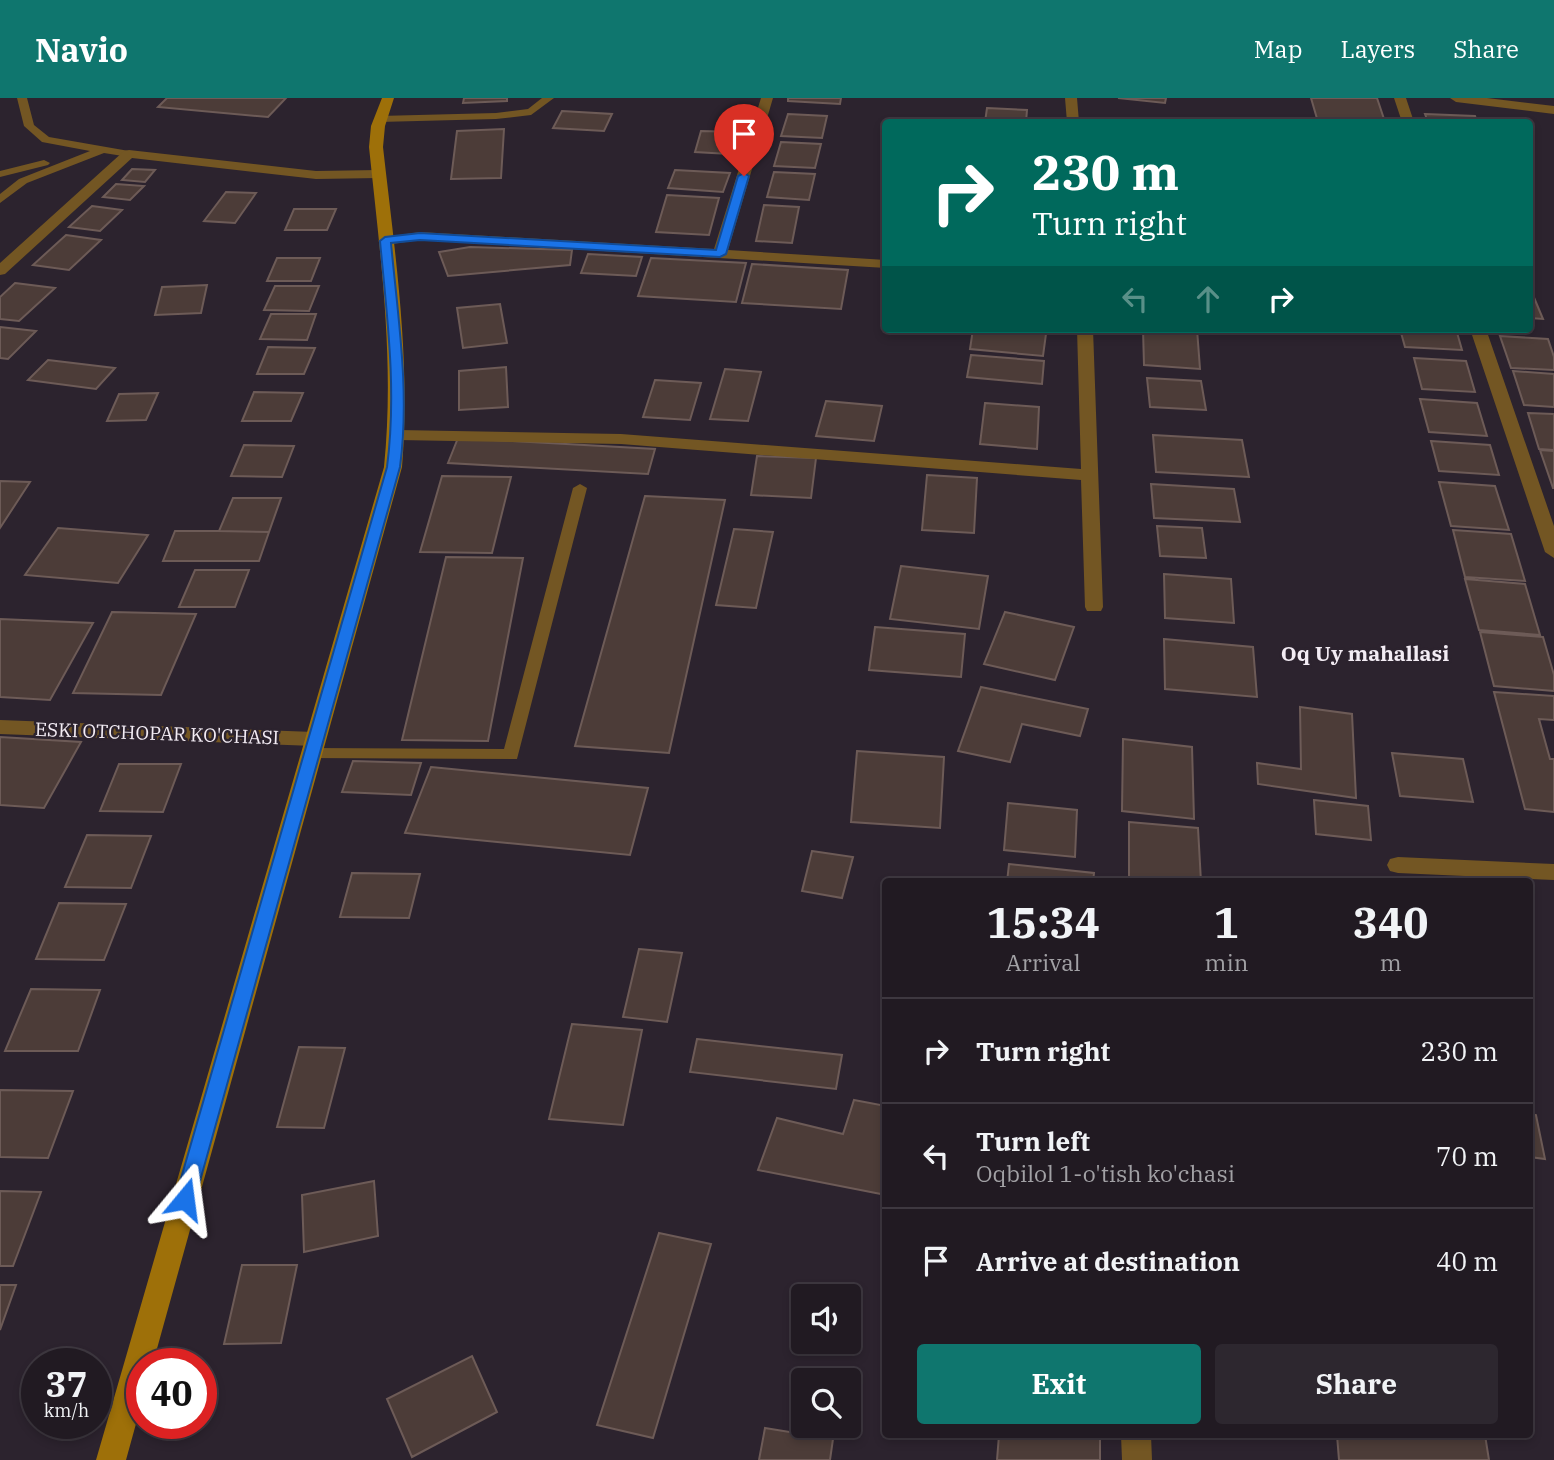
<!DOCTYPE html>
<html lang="en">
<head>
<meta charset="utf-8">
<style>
  body { margin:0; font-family:"IBM Plex Serif",serif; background:#2d272f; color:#f1f3f6; height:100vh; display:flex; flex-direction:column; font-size:26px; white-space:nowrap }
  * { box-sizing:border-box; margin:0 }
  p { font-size:23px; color:#a2a1a5 }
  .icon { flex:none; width:38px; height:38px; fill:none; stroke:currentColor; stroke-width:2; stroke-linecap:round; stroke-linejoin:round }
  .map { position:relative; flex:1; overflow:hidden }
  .panel { position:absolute; left:882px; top:780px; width:651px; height:560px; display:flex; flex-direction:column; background:#211a22; border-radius:7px; box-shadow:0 4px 10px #0003,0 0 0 2px #3e3840 }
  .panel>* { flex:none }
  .hud { position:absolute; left:882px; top:21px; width:651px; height:214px; border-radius:7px; box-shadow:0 4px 10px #0003,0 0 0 2px #3e3840; background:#00695c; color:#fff; overflow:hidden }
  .fabs { position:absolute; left:791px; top:1186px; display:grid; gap:14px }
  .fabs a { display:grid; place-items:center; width:70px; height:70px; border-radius:7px; background:#211a22; box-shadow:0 4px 10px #0003,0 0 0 2px #3e3840; font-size:35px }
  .speed { position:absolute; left:21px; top:1250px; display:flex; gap:14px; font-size:35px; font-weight:700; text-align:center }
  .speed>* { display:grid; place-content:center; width:91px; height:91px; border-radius:50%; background:#211a22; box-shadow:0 4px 10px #0003,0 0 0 2px #3e3840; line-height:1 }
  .speed small { font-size:18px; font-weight:400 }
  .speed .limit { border:10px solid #d22; background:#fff; color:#111 }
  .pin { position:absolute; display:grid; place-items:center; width:60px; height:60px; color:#fff; margin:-72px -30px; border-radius:50% 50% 50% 0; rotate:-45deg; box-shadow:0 0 7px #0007 }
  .pin .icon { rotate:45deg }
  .me { position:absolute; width:77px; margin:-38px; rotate:16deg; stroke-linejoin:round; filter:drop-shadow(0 0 5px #0008) }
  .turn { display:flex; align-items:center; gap:24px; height:147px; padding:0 35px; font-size:32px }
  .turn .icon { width:91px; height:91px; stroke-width:2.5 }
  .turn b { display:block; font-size:49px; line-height:60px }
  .lanes { display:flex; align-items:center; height:66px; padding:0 35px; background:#0003; justify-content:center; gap:35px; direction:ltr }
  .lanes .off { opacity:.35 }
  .eta { display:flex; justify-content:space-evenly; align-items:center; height:119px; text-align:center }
  .eta b { font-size:42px; font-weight:800; line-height:49px }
  .button { display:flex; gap:14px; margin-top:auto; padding:14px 35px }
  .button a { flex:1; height:80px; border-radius:7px; background:#0f766e; color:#fff; font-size:28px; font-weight:800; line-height:80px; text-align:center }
  .button a+a { background:#2d272f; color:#f1f3f6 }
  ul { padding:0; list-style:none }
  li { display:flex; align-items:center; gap:21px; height:105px; padding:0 35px; border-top:2px solid #3e3840 }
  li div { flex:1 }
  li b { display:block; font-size:26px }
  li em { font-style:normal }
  header { display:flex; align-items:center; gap:42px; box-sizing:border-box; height:98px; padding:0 35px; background:#0f766e; color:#fff }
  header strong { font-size:33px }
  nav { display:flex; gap:38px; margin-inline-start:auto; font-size:24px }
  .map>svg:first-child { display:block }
  .building { fill:#4c3c38; stroke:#6d5b57; stroke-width:2 }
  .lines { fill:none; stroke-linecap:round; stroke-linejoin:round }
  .lane { fill:#735623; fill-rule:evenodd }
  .street { fill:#735623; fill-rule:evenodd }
  .secondary { fill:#9e7009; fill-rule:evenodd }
  .route { fill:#1a73e8; stroke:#114b97; stroke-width:2 }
  .labels { text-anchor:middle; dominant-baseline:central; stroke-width:5; stroke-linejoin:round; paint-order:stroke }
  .street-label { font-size:19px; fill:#f3ecf4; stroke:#2c232e }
  .neighbourhood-label { font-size:21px; font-weight:bold; fill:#f3ecf4; stroke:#2c232e }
</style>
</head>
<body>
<header>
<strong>Navio</strong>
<nav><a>Map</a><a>Layers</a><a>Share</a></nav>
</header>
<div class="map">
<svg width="1554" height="1362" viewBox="0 0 1554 1362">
  <rect width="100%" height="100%" fill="#2c232e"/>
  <path class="building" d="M 167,0 L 286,0 L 268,19 L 158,9 Z
    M 464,0 L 507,0 L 507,3 L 463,5 Z
    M 788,0 L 841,0 L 840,6 L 788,3 Z
    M 1118,0 L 1166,0 L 1165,5 Z
    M 1311,0 L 1377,0 L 1385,24 L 1318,24 Z
    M 987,10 L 1027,12 L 1026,24 L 985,24 Z
    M 562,13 L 612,16 L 604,33 L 553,30 Z
    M 788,16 L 827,18 L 822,40 L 781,38 Z
    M 1425,16 L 1475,18 L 1477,24 L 1428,24 Z
    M 504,31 L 501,80 L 451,81 L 457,33 Z
    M 701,33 L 735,34 L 729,56 L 695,54 Z
    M 781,44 L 821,46 L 815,70 L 774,68 Z
    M 132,71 L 155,72 L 145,84 L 122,82 Z
    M 675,72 L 730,75 L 723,94 L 668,90 Z
    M 774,74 L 815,76 L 809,102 L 767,99 Z
    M 116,86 L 144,88 L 130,102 L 103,99 Z
    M 226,94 L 256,95 L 235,125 L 204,123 Z
    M 667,97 L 719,100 L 709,137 L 656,134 Z
    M 764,107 L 799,109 L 792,145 L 756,143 Z
    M 92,108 L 122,112 L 100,133 L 69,129 Z
    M 294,111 L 336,111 L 327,132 L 285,132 Z
    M 66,137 L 101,142 L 69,172 L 33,167 Z
    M 470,149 L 572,152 L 570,167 L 448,178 L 439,154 Z
    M 588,156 L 642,159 L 636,178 L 581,175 Z
    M 277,160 L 320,160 L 311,183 L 267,183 Z
    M 651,160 L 746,165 L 736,204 L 638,198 Z
    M 752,166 L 848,172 L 841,211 L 742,205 Z
    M 15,185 L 55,190 L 19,223 L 0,221 L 0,199 Z
    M 207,187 L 201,215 L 155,217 L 162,189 Z
    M 275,188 L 319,188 L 309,213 L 264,212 Z
    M 1530,190 L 1543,221 L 1530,220 Z
    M 500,206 L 507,245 L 463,250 L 457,210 Z
    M 271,216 L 316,216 L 307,242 L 260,241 Z
    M 0,229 L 36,233 L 8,261 L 0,260 Z
    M 973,231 L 1046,236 L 1043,258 L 970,251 Z
    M 1143,231 L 1197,231 L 1200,271 L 1144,267 Z
    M 1400,231 L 1456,231 L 1462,252 L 1405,249 Z
    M 1500,238 L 1548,241 L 1554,259 L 1554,272 L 1511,270 Z
    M 268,249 L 315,250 L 304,276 L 257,276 Z
    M 971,257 L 1044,263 L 1042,286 L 967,279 Z
    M 1414,260 L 1466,263 L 1475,294 L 1422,291 Z
    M 48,262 L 115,270 L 96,291 L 28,282 Z
    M 506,269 L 508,309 L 459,312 L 459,273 Z
    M 725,271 L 761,274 L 748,323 L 710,321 Z
    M 1513,273 L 1554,276 L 1554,309 L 1524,307 Z
    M 1147,280 L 1201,283 L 1206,312 L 1150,309 Z
    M 655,282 L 701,285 L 690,322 L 643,319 Z
    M 254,294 L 303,295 L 291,323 L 242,323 Z
    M 158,295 L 146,322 L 107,323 L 119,296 Z
    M 1420,301 L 1477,305 L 1487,338 L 1429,334 Z
    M 826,303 L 882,308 L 874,343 L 816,338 Z
    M 985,305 L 1039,309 L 1037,351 L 980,346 Z
    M 1528,315 L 1554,316 L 1554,352 L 1539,351 Z
    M 1153,337 L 1242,342 L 1249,379 L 1156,374 Z
    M 458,340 L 655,351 L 648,376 L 448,365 Z
    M 1431,343 L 1490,347 L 1499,377 L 1439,373 Z
    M 244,347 L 294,348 L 282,379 L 231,378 Z
    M 1540,352 L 1554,353 L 1554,390 L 1553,390 Z
    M 757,358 L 816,360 L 811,400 L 751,397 Z
    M 927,377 L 977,380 L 974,435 L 922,432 Z
    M 442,378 L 511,379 L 492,455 L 420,454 Z
    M 0,383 L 30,384 L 0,430 Z
    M 1439,384 L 1495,388 L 1509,432 L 1451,428 Z
    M 1151,386 L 1234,391 L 1240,424 L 1154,420 Z
    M 645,398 L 725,402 L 669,655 L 575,648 Z
    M 233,400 L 281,400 L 269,434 L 219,433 Z
    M 1157,428 L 1202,430 L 1206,460 L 1160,458 Z
    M 58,430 L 148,437 L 118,485 L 25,477 Z
    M 734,431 L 773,434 L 756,510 L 716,507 Z
    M 1453,432 L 1511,436 L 1525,483 L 1465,479 Z
    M 175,433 L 219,433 L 269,434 L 259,463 L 163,463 Z
    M 446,459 L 523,460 L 488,643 L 402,642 Z
    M 901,468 L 988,478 L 979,531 L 890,521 Z
    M 195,472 L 249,472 L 235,509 L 179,509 Z
    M 1164,476 L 1231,481 L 1234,525 L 1165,520 Z
    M 1465,481 L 1525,486 L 1540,537 L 1479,532 Z
    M 112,514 L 196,516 L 161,597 L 73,595 Z
    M 1005,514 L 1074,529 L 1055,582 L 984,566 Z
    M 0,521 L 93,525 L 50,602 L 0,599 Z
    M 875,529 L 965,536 L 961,579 L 869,572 Z
    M 1480,534 L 1543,539 L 1554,577 L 1554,593 L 1494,588 Z
    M 1164,541 L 1253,549 L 1257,599 L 1165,591 Z
    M 981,589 L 1088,611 L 1080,638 L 1022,626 L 1010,664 L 958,653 Z
    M 1494,594 L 1554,598 L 1554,622 L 1539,621 L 1550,661 L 1554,661 L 1554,714 L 1525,711 Z
    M 1300,609 L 1352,616 L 1356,700 L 1258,686 L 1257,665 L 1301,671 Z
    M 0,639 L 81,644 L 44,710 L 0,707 Z
    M 1123,641 L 1192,649 L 1194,721 L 1122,713 Z
    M 857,653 L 944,659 L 940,730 L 851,724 Z
    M 1392,655 L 1463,661 L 1473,704 L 1400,698 Z
    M 353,663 L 421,665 L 411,697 L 342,694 Z
    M 119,666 L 181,666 L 163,714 L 100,713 Z
    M 431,669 L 648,690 L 630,757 L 405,735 Z
    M 1314,702 L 1368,708 L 1371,742 L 1316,736 Z
    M 1008,705 L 1077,712 L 1075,759 L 1004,752 Z
    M 1129,724 L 1198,730 L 1201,784 L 1129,781 Z
    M 87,737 L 151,738 L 131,790 L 65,789 Z
    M 812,753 L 853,759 L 842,800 L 802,793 Z
    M 1009,766 L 1094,775 L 1093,784 L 1007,784 Z
    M 352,775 L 420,776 L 409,820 L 340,819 Z
    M 59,805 L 126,806 L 104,862 L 36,861 Z
    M 639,851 L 682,855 L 667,924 L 623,919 Z
    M 31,891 L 100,892 L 78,953 L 5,953 Z
    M 572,926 L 642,932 L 623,1027 L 549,1021 Z
    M 697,941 L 842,957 L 836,991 L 690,974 Z
    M 299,949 L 345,950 L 324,1030 L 277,1029 Z
    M 0,992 L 73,993 L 48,1060 L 0,1059 Z
    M 854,1002 L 886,1008 L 886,1097 L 758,1072 L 777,1020 L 843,1036 Z
    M 1530,1016 L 1536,1017 L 1545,1061 L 1530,1059 Z
    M 374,1083 L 378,1138 L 304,1154 L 302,1097 Z
    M 0,1093 L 41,1094 L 13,1168 L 0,1168 Z
    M 659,1135 L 711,1146 L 653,1340 L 597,1327 Z
    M 242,1167 L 297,1167 L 281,1245 L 224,1246 Z
    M 0,1187 L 16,1187 L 0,1232 Z
    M 472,1258 L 497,1314 L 412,1359 L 387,1301 Z
    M 765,1330 L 833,1341 L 830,1362 L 759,1362 Z
    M 999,1337 L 1100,1337 L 1100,1362 L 997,1362 Z
    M 1337,1337 L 1485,1337 L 1489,1362 L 1339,1362 Z"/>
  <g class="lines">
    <path class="lane" d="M 17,0 L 27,0 L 34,27 L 49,39 L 129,53 L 135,56 L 129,59 L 104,55 L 27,85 L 0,105 L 0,96 L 19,81 L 90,53 L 42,44 L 24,28 Z
      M 542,0 L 554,0 L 531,17 L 496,21 L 379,24 L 374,21 L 379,18 L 496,15 L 528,11 Z
      M 44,62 L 50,65 L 48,67 L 0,79 L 0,73 Z
      M 580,386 L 587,390 L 517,661 L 305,660 L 302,656 L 311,650 L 504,651 L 573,390 Z"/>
    <path class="street" d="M 761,0 L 773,0 L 728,152 L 886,162 L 886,170 L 420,142 L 385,147 L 378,143 L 385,139 L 420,134 L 714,151 Z
      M 1065,0 L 1077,0 L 1079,24 L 1067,24 Z
      M 1394,0 L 1406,0 L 1414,24 L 1402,24 Z
      M 1450,0 L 1487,0 L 1554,8 L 1554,16 L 1456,4 Z
      M 129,52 L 316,73 L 379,72 L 386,76 L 379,80 L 316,81 L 132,60 L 5,176 L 0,177 L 0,165 L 124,53 Z
      M 1077,231 L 1093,231 L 1103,509 L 1101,513 L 1087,513 L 1085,509 L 1081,382 L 621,346 L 398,342 L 390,337 L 398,332 L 621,336 L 1081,371 Z
      M 1470,231 L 1486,231 L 1554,428 L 1554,460 L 1545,454 Z
      M 0,622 L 314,634 L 321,636 L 324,641 L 321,646 L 314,648 L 0,636 Z
      M 1398,759 L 1554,766 L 1554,782 L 1398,775 L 1390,773 L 1387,767 L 1390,761 Z
      M 1121,1337 L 1151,1337 L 1152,1362 L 1122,1362 Z"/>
    <path class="secondary" d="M 382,0 L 394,0 L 385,28 L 383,49 C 395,156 411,261 402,369 L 153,1265 L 142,1265 L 142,1304 L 126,1362 L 96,1362 L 384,369 C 395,261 380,156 369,49 L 371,28 Z"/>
  </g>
  <path class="route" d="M 744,75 L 749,78 L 726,156 L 720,159 L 420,142 L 391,145 C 398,220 410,294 400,369 L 195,1101 L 192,1107 L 185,1109 L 178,1107 L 175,1101 L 387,369 C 397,293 387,218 380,143 L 385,139 L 420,135 L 716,152 L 738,78 Z"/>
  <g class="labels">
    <g class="street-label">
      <text transform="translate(157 635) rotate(2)">ESKI OTCHOPAR KO'CHASI</text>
    </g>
    <g class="neighbourhood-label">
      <text x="1365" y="555">Oq Uy mahallasi</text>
    </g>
  </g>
</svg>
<div class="fabs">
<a><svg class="icon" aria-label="sound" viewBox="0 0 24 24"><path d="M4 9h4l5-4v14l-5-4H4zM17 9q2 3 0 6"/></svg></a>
<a><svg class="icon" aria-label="search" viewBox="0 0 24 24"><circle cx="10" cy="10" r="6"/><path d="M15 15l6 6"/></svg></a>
</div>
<div class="speed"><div>37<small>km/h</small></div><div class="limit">40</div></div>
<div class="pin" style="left:744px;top:78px;background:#d93025"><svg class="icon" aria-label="arrive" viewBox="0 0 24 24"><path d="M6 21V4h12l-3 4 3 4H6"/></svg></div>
<svg class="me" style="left:185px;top:1101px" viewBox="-20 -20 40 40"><path d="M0-17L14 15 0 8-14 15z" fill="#1a73e8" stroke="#fff" stroke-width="4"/></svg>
<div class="hud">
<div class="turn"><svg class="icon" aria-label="right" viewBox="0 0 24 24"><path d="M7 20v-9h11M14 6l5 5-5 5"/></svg><div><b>230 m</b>Turn right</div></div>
<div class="lanes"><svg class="icon off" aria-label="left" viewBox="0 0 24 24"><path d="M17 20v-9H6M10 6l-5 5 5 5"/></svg><svg class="icon off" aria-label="ahead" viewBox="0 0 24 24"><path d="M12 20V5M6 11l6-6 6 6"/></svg><svg class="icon" aria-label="right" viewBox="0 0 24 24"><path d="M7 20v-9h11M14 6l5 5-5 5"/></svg></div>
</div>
<section class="panel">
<div class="eta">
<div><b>15:34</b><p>Arrival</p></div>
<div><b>1</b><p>min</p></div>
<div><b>340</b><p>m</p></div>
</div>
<ul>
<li><svg class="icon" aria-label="right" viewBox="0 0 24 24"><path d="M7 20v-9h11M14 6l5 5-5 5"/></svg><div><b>Turn right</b></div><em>230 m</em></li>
<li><svg class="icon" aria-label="left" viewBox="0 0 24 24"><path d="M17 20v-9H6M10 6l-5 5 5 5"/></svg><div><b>Turn left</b><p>Oqbilol 1-o'tish ko'chasi</p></div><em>70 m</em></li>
<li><svg class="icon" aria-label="arrive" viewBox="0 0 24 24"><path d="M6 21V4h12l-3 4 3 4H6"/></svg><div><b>Arrive at destination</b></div><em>40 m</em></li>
</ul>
<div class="button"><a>Exit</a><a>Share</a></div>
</section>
</div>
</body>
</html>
